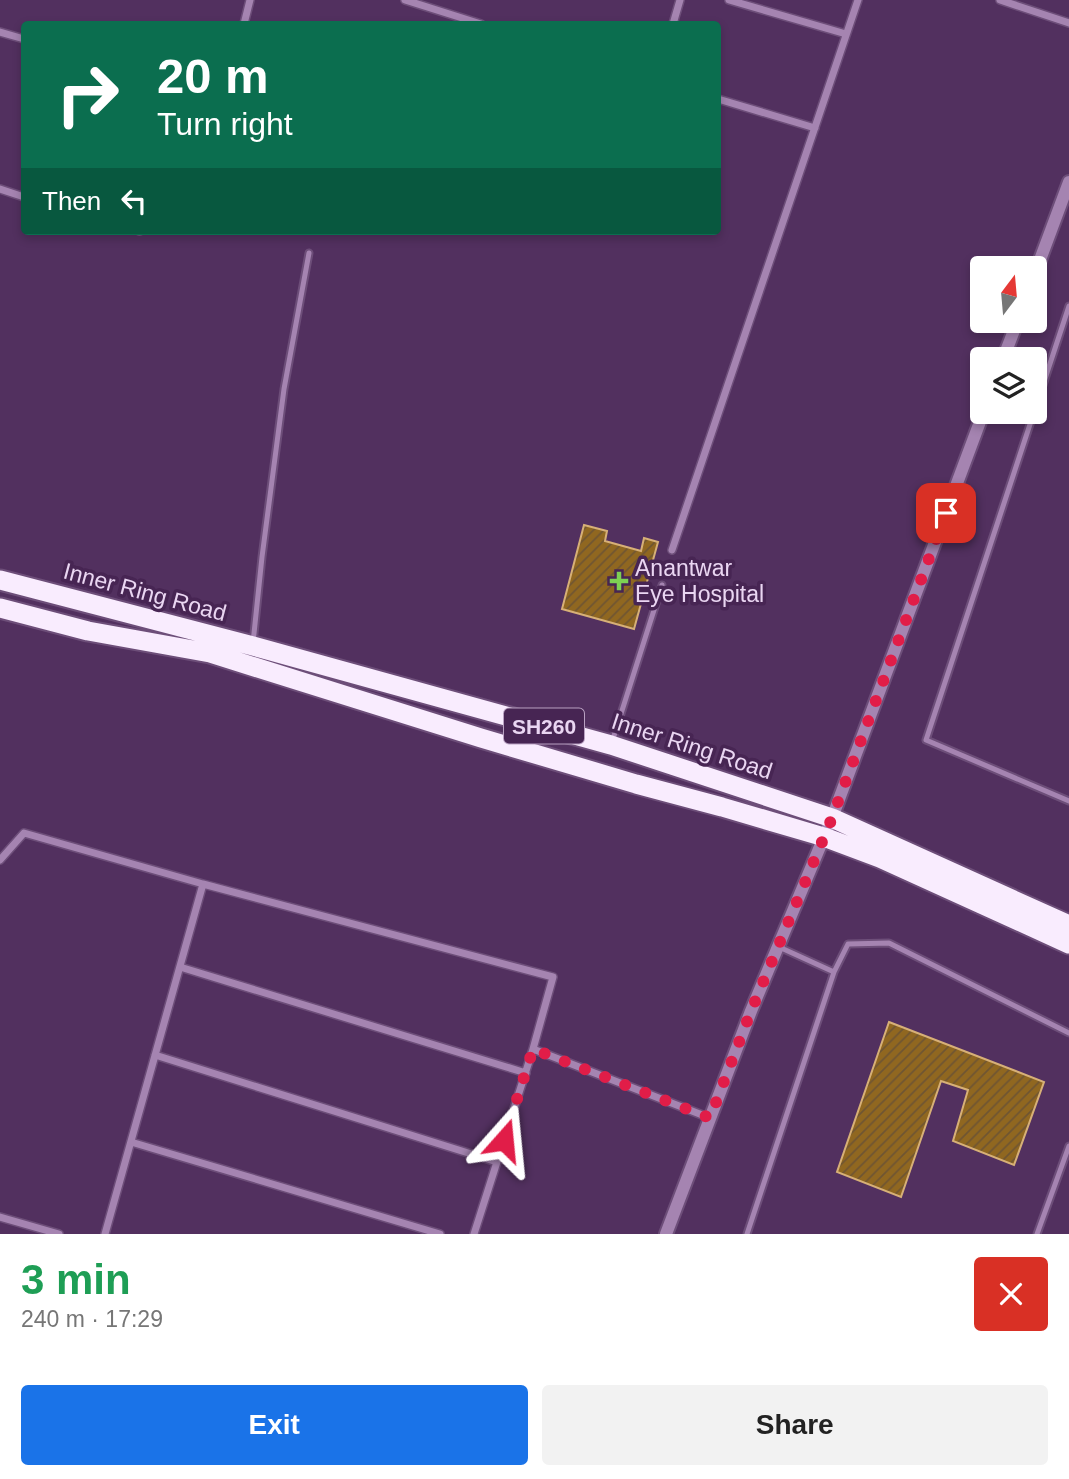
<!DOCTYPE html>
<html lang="en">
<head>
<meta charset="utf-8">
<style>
  body { margin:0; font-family:Arial,sans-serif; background:#f2f2f2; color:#222; height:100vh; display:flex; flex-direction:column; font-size:26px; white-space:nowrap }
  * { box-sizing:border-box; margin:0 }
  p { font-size:23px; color:#767676 }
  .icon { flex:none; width:38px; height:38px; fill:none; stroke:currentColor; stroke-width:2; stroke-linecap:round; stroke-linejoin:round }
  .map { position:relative; height:1234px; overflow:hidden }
  .drawer { display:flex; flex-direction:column; background:#fff; flex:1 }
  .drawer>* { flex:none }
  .guide { position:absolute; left:21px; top:21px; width:700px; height:214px; border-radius:7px; box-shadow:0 4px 10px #0003; background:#0b6e4f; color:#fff; overflow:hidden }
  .needle { width:46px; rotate:16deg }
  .controls { position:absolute; left:970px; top:256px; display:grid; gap:14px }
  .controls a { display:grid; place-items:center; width:77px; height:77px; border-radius:7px; background:#fff; box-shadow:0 4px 10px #0003; font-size:35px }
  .pin { position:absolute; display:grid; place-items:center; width:60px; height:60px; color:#fff; margin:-30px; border-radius:14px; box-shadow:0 4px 10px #0006 }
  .me { position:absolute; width:77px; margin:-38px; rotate:18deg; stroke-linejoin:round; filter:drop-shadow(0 0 5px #0008) }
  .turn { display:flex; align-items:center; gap:24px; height:147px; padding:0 21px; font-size:32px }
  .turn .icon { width:91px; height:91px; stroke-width:2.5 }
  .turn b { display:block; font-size:49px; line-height:60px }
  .then { display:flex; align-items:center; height:66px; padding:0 21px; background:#0003; gap:14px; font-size:26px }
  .round { display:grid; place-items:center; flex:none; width:74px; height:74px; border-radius:7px; background:#f2f2f2 }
  .headline { display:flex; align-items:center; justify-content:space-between; height:119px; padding:0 21px }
  h1 { font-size:42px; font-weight:800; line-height:52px; color:#1e9e55 }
  .button { display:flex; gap:14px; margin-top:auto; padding:14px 21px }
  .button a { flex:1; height:80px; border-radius:7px; background:#1a73e8; color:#fff; font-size:28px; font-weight:800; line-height:80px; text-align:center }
  .button a+a { background:#f2f2f2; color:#222 }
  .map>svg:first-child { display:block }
  .building { fill:url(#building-hatch); stroke:#d7b077; stroke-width:2 }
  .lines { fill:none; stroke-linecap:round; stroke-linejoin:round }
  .service-casing { stroke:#6d4e79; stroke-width:9 }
  .minor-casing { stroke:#6d4e79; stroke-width:10 }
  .tertiary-casing { stroke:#6d4e79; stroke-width:16 }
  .trunk-casing { stroke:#6d4e79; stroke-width:23 }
  .service { stroke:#a584b1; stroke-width:5 }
  .minor { stroke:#a584b1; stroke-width:7 }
  .tertiary { stroke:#a584b1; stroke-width:12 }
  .trunk { stroke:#f9ecfe; stroke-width:19 }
  .route { stroke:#e11d48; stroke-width:12; stroke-dasharray:0 21.6 }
  .poi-dot { fill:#7dd153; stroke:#472553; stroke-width:2.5 }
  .labels { text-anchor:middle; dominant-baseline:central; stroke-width:7; stroke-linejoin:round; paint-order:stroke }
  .shield { fill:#472553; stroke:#b9a1c2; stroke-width:2 }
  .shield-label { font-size:21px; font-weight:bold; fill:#ead6f2 }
  .poi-label { font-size:23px; fill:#ead6f2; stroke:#472553; text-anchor:start }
  .street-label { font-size:23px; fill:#ead6f2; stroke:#472553 }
</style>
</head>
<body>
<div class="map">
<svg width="1069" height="1234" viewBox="0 0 1069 1234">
  <defs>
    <pattern id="building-hatch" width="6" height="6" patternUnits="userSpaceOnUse" patternTransform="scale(1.75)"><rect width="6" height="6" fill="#906720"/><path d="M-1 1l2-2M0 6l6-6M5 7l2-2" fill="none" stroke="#6f5532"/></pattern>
  </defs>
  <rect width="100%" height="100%" fill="#52305f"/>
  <path class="building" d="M 584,525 L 607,531 L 605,541 L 641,551 L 644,538 L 658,542 L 634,629 L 562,609 Z
    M 889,1022 L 1044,1082 L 1014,1165 L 953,1141 L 968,1090 L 941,1081 L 901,1197 L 837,1172 Z"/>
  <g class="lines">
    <g class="service-casing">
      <path id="service" d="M 1069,306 L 926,740 L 1069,801
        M 253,643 L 262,557 L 284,389 L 309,253
        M 612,742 L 662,585
        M 779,947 L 834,972
        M 747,1234 L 834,972 L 848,944 L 889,943 L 1069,1033
        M 1037,1234 L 1069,1146"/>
    </g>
    <g class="minor-casing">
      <path id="minor" d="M 405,0 L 481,24
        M 729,0 L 846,34
        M 1000,0 L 1069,23
        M 244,24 L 250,0
        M 673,24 L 680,0
        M 0,32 L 24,39
        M 718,99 L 815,128
        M 0,189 L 24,197
        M 139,231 L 140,231
        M 672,550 L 858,0
        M 0,860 L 24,833 L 203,884 L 105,1234
        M 203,884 L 553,977 L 533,1049
        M 180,967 L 526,1073
        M 155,1055 L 497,1162
        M 131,1142 L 440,1234
        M 0,1217 L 59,1234
        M 474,1234 L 533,1049 L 710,1118"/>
    </g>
    <g class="tertiary-casing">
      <path id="tertiary" d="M 1034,276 L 1069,182
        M 1003,359 L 1018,320
        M 666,1234 L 751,1011 L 832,818 L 984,411"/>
    </g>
    <g class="trunk-casing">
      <path id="trunk" d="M 0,580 L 253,646 L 611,745 L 832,818 L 1069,925
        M 0,608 L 88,631 L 210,653 L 481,738 L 636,784 L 722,807 L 824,837 L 880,858 L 1069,944"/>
    </g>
    <use href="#service" class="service"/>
    <use href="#minor" class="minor"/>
    <use href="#tertiary" class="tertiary"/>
    <use href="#trunk" class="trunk"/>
  </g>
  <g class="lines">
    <path class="route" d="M 504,1140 L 533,1049 L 710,1118 L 751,1011 L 832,818 L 946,513"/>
  </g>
  <path class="poi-dot" d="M615.5 570.5h7v7h7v7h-7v7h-7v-7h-7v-7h7z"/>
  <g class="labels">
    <rect class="shield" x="504" y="708.5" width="80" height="35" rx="5"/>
    <g class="shield-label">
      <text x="544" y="726">SH260</text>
    </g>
    <g class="poi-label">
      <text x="635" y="568">Anantwar<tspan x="635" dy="26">Eye Hospital</tspan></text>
    </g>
    <g class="street-label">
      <text transform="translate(145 592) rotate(15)">Inner Ring Road</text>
      <text transform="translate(692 746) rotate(18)">Inner Ring Road</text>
    </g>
  </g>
</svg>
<div class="controls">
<a><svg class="needle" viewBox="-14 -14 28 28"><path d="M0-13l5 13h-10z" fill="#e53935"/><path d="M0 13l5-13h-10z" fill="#767676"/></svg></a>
<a><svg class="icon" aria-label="layers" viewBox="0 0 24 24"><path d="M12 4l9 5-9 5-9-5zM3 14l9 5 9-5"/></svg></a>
</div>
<div class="pin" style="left:946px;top:513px;background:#d93025"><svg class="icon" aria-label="arrive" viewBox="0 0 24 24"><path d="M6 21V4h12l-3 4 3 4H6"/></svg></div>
<svg class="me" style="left:504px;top:1140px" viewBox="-20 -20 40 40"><path d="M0-17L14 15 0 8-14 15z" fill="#e11d48" stroke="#fff" stroke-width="4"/></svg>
<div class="guide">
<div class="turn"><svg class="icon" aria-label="right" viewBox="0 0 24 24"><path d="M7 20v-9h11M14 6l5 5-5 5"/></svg><div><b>20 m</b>Turn right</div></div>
<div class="then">Then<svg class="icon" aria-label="left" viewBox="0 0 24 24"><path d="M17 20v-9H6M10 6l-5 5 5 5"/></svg></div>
</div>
</div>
<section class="drawer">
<div class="headline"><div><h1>3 min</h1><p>240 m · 17:29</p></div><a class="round" style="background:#d93025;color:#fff"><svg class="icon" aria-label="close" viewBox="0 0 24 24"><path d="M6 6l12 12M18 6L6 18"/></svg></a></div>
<div class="button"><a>Exit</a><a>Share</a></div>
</section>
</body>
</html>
